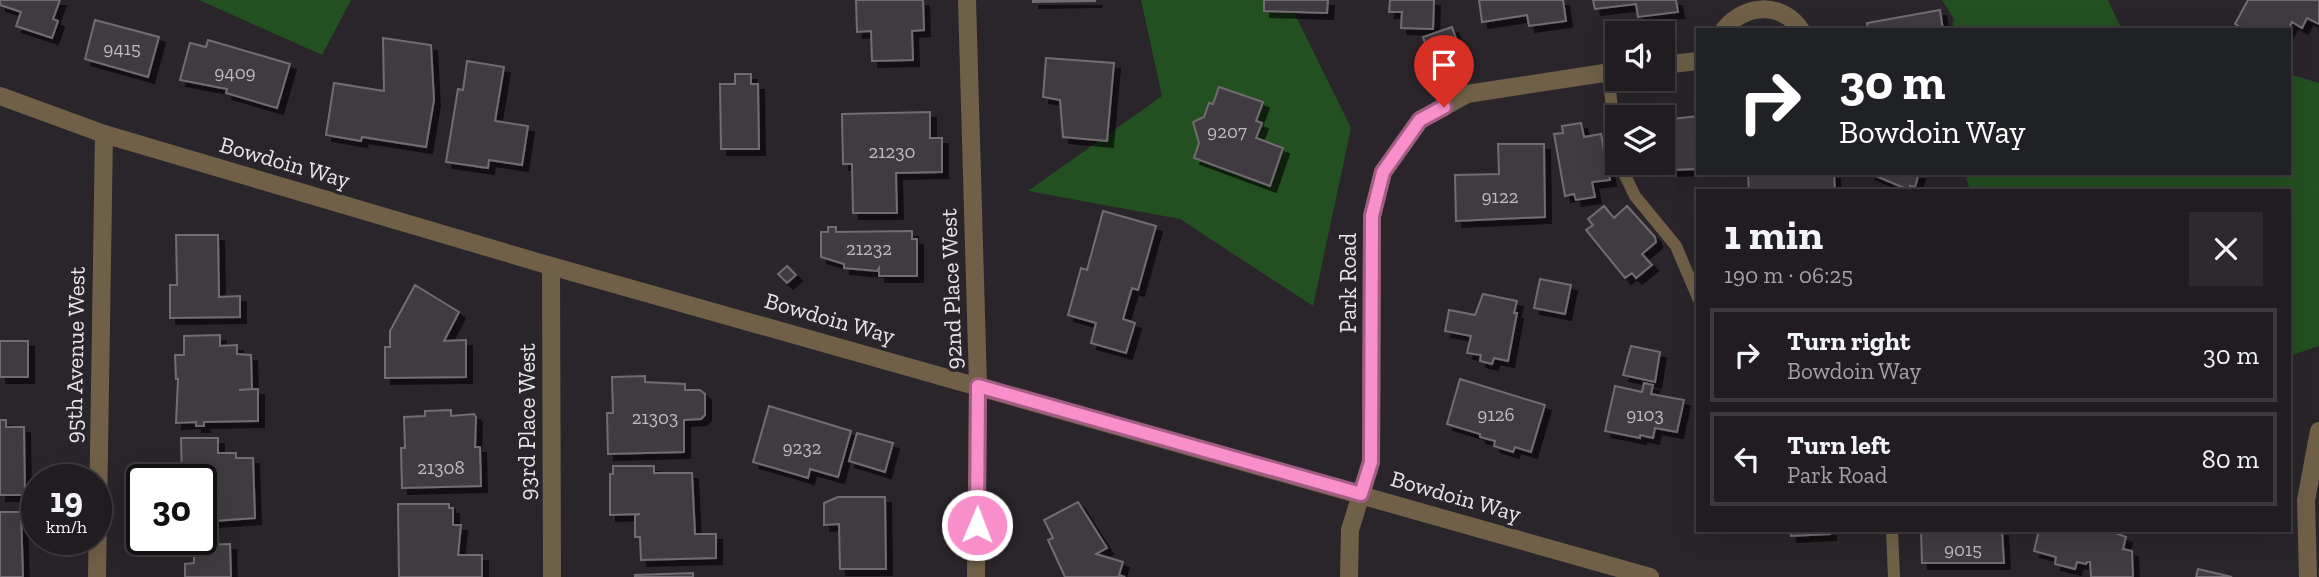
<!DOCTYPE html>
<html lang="en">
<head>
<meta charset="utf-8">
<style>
  body { margin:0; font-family:"Zilla Slab",serif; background:#2d292d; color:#f1f3f6; height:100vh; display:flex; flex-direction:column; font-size:26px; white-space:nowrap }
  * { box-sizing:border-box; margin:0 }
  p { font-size:23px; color:#a2a1a5 }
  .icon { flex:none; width:38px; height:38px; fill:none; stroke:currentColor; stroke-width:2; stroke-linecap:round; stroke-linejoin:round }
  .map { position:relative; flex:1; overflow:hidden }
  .side { position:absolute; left:1696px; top:189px; width:595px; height:343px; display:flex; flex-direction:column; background:#201c20; border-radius:0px; box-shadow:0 7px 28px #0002,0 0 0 2px #3d3a3e }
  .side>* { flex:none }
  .hud { position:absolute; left:1696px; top:28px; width:595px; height:147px; border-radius:0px; box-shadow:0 7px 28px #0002,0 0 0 2px #3d3a3e; background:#202124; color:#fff; overflow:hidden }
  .tools { position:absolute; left:1605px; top:21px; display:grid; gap:14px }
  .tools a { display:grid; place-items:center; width:70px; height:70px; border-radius:0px; background:#201c20; box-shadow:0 7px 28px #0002,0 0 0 2px #3d3a3e; font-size:35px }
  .speed { position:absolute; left:21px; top:464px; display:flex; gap:14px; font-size:35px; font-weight:700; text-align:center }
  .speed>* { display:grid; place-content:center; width:91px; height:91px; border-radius:50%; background:#201c20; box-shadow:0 7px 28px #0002,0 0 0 2px #3d3a3e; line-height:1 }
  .speed small { font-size:18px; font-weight:400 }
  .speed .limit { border:4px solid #111; border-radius:10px; background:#fff; color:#111 }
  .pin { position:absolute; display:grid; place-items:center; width:60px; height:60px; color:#fff; margin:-72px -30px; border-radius:50% 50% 50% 0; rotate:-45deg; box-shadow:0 0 7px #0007 }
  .pin .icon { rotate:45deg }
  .me { position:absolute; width:77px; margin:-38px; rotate:1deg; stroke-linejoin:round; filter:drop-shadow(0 0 5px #0008) }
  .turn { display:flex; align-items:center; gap:24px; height:147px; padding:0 28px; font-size:32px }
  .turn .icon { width:91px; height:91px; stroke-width:2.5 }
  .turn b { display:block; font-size:49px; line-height:60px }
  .round { display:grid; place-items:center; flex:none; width:74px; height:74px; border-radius:0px; background:#2d292d }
  .head { display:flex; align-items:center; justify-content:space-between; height:119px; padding:0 28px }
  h1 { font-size:42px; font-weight:700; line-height:52px }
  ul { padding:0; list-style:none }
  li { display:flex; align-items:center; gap:21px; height:94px; margin:0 14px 10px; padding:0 14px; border:4px solid #3d3a3e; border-radius:0px }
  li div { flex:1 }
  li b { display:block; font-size:26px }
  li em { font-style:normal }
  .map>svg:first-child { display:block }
  .green { fill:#235020 }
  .building { fill:#413b40; stroke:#726c72; stroke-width:2; filter:url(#shadow) }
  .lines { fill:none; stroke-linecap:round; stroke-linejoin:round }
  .service { stroke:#706048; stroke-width:12 }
  .minor { stroke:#706048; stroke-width:18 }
  .tertiary { stroke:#706048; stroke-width:18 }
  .route-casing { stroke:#a25d83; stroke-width:18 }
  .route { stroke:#f98fca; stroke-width:12 }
  .labels { text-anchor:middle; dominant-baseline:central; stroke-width:7; stroke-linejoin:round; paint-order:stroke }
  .number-label { font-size:19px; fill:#bebabe }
  .street-label { font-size:23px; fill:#e8e5e8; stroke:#2a252a }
</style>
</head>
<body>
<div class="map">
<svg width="2319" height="577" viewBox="0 0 2319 577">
  <defs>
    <filter id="shadow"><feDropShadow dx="6" dy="6" stdDeviation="0" flood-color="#0009"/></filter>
  </defs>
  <rect width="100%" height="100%" fill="#2a252a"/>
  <path class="green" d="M 199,0 L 351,0 L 322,55 Z
    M 1141,0 L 1288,0 L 1351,128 L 1313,306 L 1180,219 L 1028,191 L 1162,96 Z
    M 1942,0 L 2108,0 L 2122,30 L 1952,30 L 1954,19 Z
    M 2289,74 L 2319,83 L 2319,346 L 2289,356 L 2289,191 L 1970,191 L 1965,173 L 2289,173 Z"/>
  <path class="building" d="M 0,0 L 60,0 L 53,19 L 58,21 L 52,38 L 16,26 L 21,12 L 0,5 Z
    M 856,0 L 923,0 L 924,30 L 912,31 L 913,60 L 872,61 L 871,31 L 857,32 Z
    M 1033,0 L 1095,0 L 1095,1 L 1033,2 Z
    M 1264,0 L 1328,0 L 1327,13 L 1264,11 Z
    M 1390,0 L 1434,0 L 1433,29 L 1401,28 L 1402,12 L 1389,12 Z
    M 1479,0 L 1563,0 L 1566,21 L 1529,26 L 1527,15 L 1482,22 Z
    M 1593,0 L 1676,0 L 1678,12 L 1638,17 L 1636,4 L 1595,9 Z
    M 2248,0 L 2319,0 L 2319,24 L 2307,18 L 2302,28 L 2292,22 L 2288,30 L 2238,30 L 2240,27 L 2235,24 Z
    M 1940,10 L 1943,30 L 1868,30 L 1867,23 Z
    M 95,20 L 159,37 L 148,77 L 85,59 Z
    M 1452,27 L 1462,56 L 1433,67 L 1423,37 Z
    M 383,38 L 431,45 L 434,100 L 426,147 L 362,137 L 361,141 L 326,135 L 334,83 L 384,91 Z
    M 208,40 L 290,64 L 277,108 L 226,93 L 227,89 L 180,80 L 190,43 L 206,47 Z
    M 1046,58 L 1114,63 L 1107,141 L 1063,137 L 1060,100 L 1043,97 Z
    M 467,61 L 504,67 L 495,121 L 528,126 L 522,165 L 489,160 L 488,168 L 446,162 L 458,89 L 463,90 Z
    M 735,74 L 751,74 L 751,84 L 758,84 L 759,149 L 721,149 L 720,84 L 735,84 Z
    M 1219,87 L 1263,102 L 1256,121 L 1262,123 L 1256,138 L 1283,148 L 1270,186 L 1194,158 L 1199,143 L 1193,122 L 1204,117 L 1209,103 L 1213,104 Z
    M 930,112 L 930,138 L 942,138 L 942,172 L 896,173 L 897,213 L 853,213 L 852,164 L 843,164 L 842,114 Z
    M 1698,116 L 1698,169 L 1670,170 L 1669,158 L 1662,159 L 1662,139 L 1674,138 L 1672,119 Z
    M 1581,123 L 1584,137 L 1601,134 L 1610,180 L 1592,182 L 1595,197 L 1576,200 L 1574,194 L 1565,196 L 1554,134 L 1563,133 L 1562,126 Z
    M 1498,144 L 1544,144 L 1545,217 L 1456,221 L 1455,175 L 1499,174 Z
    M 1748,173 L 1834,173 L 1835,191 L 1749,191 Z
    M 1869,173 L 1919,173 L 1915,187 L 1910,186 L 1909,190 Z
    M 1604,206 L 1614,218 L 1627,206 L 1655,237 L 1656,242 L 1642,254 L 1652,265 L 1636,278 L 1632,273 L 1625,278 L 1586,230 L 1593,225 L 1588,219 Z
    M 1103,211 L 1156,226 L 1138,290 L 1132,288 L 1123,319 L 1135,323 L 1126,353 L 1091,343 L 1096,323 L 1068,315 L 1081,268 L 1087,270 Z
    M 828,227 L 836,227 L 836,232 L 912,231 L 912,239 L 917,239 L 917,276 L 879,276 L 879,268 L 877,271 L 844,268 L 844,264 L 821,257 L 821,232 L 828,232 Z
    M 176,235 L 218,235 L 219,297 L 240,296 L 240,317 L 170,318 L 170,285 L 177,285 Z
    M 787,266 L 796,275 L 787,283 L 778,274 Z
    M 1540,279 L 1571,285 L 1565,314 L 1534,308 Z
    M 415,285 L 459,312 L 444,341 L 466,340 L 466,377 L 385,378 L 385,347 L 390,347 L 390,331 Z
    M 1483,294 L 1517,301 L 1514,313 L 1517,313 L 1508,361 L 1494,358 L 1492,364 L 1480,361 L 1481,355 L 1467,353 L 1471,336 L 1445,331 L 1449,310 L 1475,315 Z
    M 220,335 L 220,346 L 237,345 L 237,354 L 251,355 L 252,389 L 239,390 L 258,389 L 258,421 L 204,422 L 204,426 L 196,426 L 196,422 L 176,423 L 178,379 L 176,379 L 175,355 L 184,355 L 184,336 Z
    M 0,341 L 28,341 L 28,377 L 0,377 Z
    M 1631,346 L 1660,352 L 1655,382 L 1623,375 Z
    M 645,376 L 645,382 L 685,384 L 685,390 L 700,390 L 705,394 L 705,415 L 701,419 L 684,420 L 684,452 L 608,454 L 607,413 L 613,413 L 612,377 Z
    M 1460,379 L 1545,405 L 1531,452 L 1515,447 L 1513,452 L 1494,446 L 1495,441 L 1480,437 L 1480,434 L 1447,424 Z
    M 1644,383 L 1653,385 L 1651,394 L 1684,400 L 1677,432 L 1655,428 L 1653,438 L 1640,435 L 1640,438 L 1605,431 L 1615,386 L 1642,392 Z
    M 769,406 L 851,431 L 838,477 L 810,469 L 808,478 L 753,462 Z
    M 451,410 L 451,416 L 474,414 L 476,417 L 475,447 L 480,447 L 481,486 L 402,488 L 401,448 L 405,448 L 404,417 L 425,416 L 425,411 Z
    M 0,420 L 6,420 L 6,427 L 24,427 L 25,495 L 0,495 Z
    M 857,433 L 893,443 L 885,472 L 849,461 Z
    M 181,438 L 218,438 L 218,453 L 236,453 L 236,458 L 253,458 L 255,518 L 201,522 L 201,480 L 182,480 Z
    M 613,466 L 654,466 L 654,473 L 692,473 L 695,534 L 716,534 L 716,558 L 641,560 L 640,537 L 635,537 L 635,515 L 640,514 L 610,515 L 610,474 L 613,474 Z
    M 838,497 L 885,497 L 886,569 L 840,569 L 839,524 L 824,525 L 824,503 Z
    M 1078,502 L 1107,548 L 1096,554 L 1123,562 L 1119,575 L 1125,577 L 1065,577 L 1048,540 L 1053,538 L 1044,520 Z
    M 398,504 L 449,504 L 449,508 L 453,508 L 453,525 L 461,525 L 458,555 L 482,555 L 482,577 L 399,577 Z
    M 0,512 L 21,512 L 23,577 L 0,577 Z
    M 1791,530 L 1830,530 L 1830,534 L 1791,536 Z
    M 1921,530 L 2002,530 L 2004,563 L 1922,563 Z
    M 2039,530 L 2116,530 L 2115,533 L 2126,537 L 2123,549 L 2132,551 L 2133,577 L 2091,577 L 2090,562 L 2087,562 L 2086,564 L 2077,562 L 2075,569 L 2055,564 L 2056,557 L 2034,551 Z
    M 230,544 L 231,577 L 185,577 L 185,564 L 194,563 L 194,545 Z
    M 2198,569 L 2232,577 L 2196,577 Z
    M 693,573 L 693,577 L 635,577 L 635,575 Z"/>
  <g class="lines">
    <path class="service" d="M 1608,72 L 1617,154
      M 1619,163 L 1635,196 L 1676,246 L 1698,298
      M 1892,530 L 1894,577"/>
    <path class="minor" d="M 967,0 L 978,385 L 976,577
      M 1724,30 C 1744,4 1781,1 1801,30
      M 1662,65 L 1698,61
      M 551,266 L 552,577
      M 97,577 L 104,134
      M 1349,577 L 1350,530 L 1371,462 L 1372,216 L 1383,172 L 1420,120 L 1467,94 L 1617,71
      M 2308,577 L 2306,500 L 2319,431"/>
    <path class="tertiary" d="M 0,96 L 104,134 L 551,266 L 1650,577"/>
  </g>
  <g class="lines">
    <g class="route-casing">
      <path id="route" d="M 977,525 L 978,386 L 1361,494 L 1371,462 L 1372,216 L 1383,172 L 1420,120 L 1444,107"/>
    </g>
    <use href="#route" class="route"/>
  </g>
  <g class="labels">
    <g class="number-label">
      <text x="122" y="48">9415</text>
      <text x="235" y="72">9409</text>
      <text x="1227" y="131">9207</text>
      <text x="892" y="151">21230</text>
      <text x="1500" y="196">9122</text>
      <text x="869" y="248">21232</text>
      <text x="1496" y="414">9126</text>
      <text x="1645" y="414">9103</text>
      <text x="655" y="417">21303</text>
      <text x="802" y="447">9232</text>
      <text x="441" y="467">21308</text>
      <text x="1963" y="549">9015</text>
    </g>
    <g class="street-label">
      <text transform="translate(285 162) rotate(16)">Bowdoin Way</text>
      <text transform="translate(1348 283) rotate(-90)">Park Road</text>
      <text transform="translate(951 289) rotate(-92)">92nd Place West</text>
      <text transform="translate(830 318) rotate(16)">Bowdoin Way</text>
      <text transform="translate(75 355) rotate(-89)">95th Avenue West</text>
      <text transform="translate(527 422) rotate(-90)">93rd Place West</text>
      <text transform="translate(1456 496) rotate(16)">Bowdoin Way</text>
    </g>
  </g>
</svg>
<div class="tools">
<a><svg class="icon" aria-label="sound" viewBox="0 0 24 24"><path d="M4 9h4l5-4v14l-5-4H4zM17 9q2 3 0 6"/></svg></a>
<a><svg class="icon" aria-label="layers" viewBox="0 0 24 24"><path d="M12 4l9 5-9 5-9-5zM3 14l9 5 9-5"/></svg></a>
</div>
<div class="speed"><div>19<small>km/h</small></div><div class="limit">30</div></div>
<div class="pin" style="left:1444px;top:107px;background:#d93025"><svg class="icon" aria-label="arrive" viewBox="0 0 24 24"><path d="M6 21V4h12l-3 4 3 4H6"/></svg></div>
<svg class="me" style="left:977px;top:525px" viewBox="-20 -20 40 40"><circle r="17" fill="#f98fca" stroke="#fff" stroke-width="3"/><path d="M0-11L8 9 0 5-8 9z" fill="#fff"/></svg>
<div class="hud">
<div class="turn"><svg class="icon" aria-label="right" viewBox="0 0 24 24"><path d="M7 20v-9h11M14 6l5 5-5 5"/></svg><div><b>30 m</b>Bowdoin Way</div></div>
</div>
<section class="side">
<div class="head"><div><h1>1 min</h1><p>190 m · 06:25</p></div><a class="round"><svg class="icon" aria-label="close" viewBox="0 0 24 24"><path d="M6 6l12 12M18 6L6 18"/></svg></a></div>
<ul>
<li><svg class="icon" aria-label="right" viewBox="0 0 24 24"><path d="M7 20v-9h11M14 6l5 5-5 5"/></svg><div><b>Turn right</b><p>Bowdoin Way</p></div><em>30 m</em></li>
<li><svg class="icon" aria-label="left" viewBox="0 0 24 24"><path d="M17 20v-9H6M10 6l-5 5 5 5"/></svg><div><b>Turn left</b><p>Park Road</p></div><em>80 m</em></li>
</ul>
</section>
</div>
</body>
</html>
